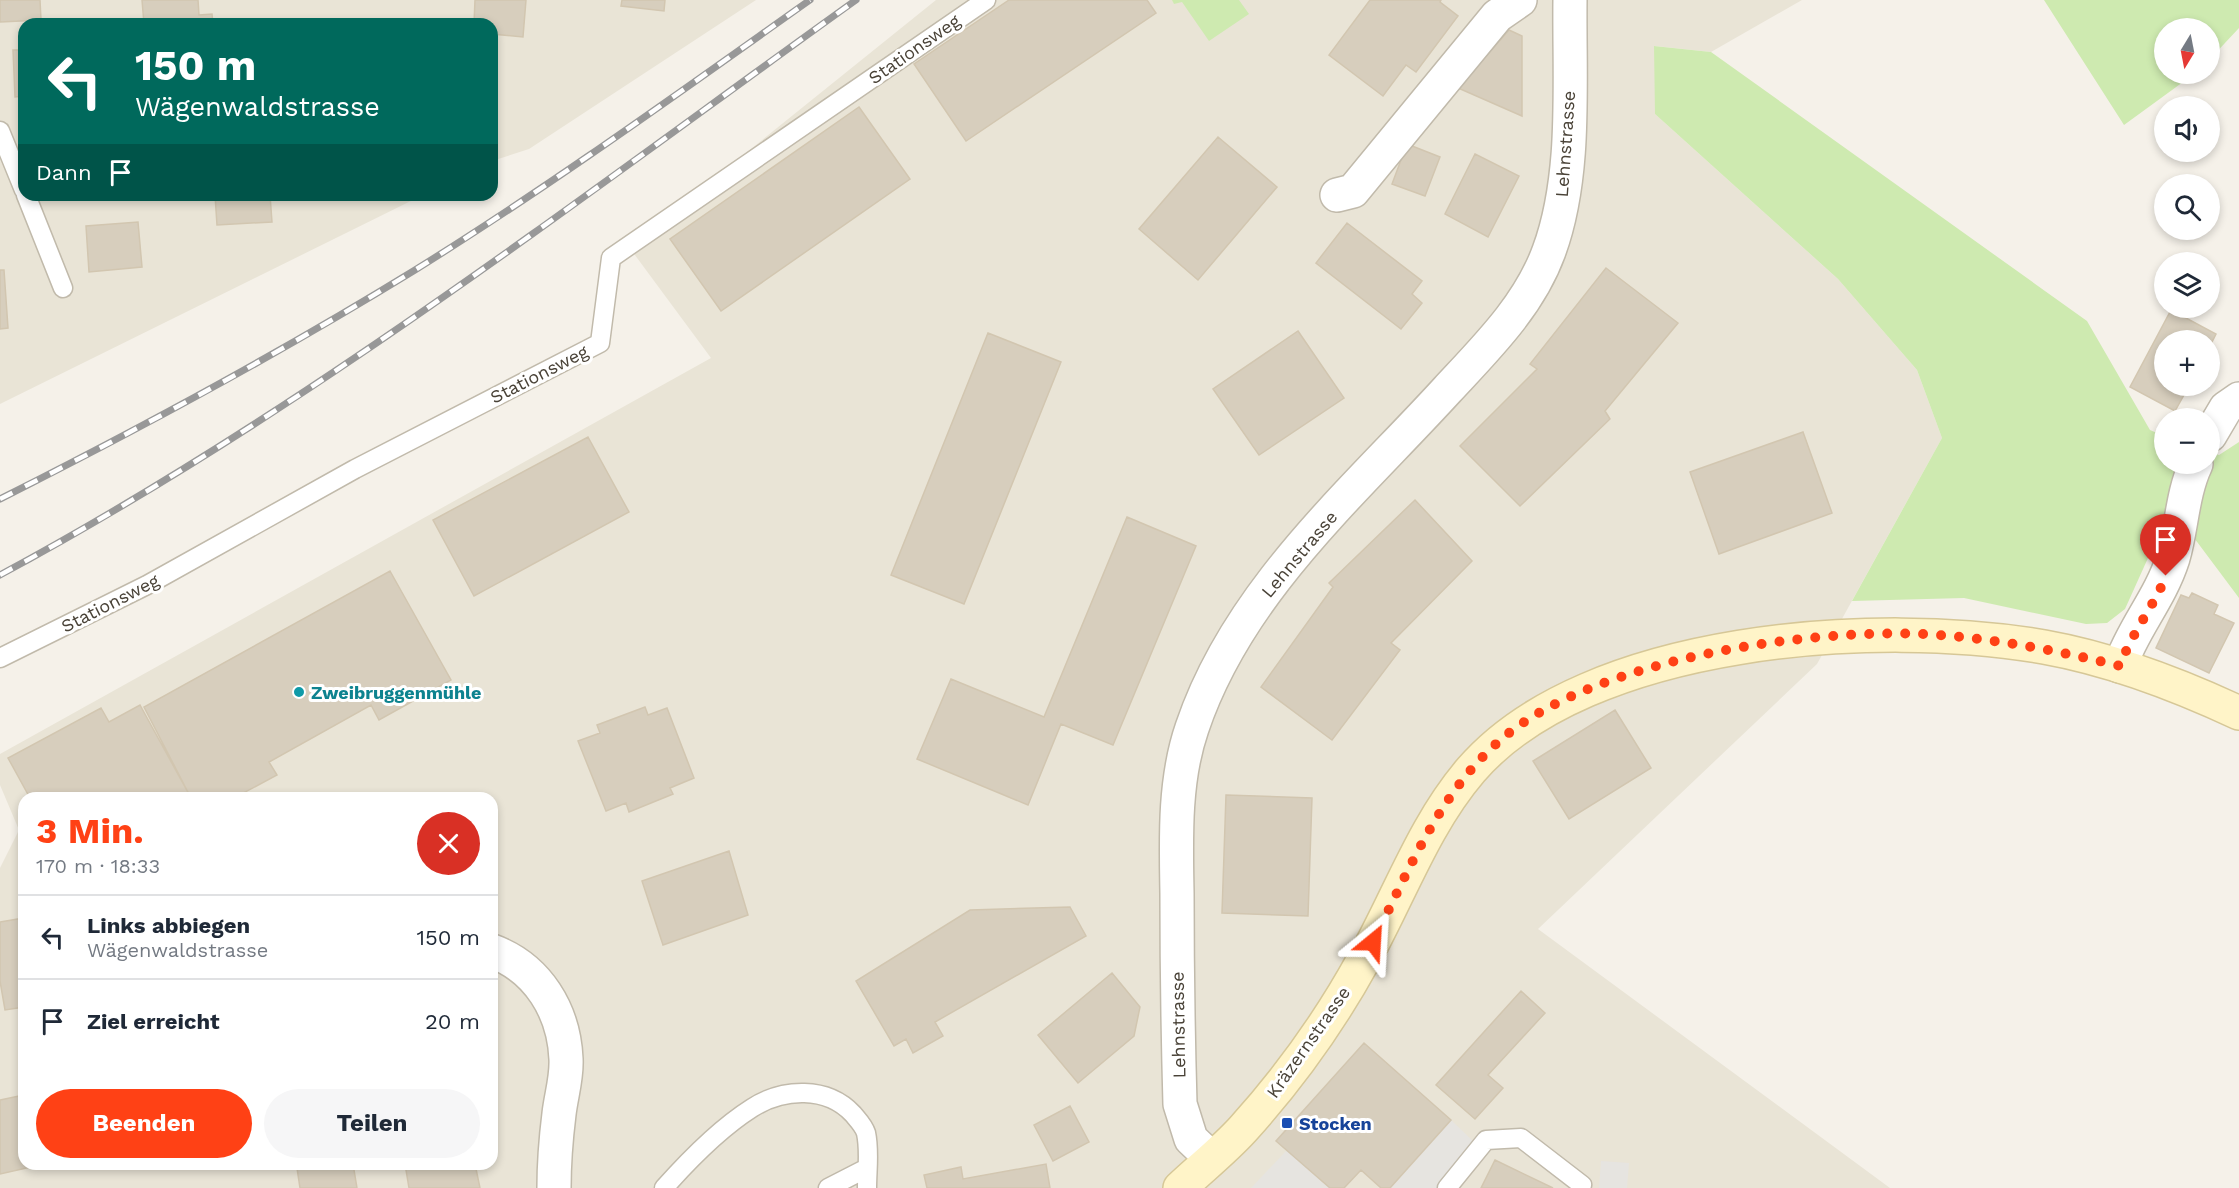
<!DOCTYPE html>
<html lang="de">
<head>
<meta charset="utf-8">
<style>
  body { margin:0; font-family:"Work Sans",sans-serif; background:#f6f6f7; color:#1f2937; height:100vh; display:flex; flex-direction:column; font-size:22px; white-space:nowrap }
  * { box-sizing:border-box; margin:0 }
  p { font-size:20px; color:#747a83 }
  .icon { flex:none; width:33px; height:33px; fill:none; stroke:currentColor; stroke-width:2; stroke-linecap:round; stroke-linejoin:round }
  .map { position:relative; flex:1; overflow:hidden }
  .drawer { position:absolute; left:18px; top:792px; width:480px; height:378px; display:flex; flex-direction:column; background:#fff; border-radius:18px; box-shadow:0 3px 9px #0003 }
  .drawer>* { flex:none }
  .top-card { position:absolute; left:18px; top:18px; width:480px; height:183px; border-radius:18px; box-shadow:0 3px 9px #0003; background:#00695c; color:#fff; overflow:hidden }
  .needle { width:39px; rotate:190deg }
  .controls { position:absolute; left:2154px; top:18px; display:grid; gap:12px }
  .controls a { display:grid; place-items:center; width:66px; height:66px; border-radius:50%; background:#fff; box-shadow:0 3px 9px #0003; font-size:30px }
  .pin { position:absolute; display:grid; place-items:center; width:51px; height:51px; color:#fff; margin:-62px -26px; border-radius:50% 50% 50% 0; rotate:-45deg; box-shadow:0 0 6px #0007 }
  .pin .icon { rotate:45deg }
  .me { position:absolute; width:66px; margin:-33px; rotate:27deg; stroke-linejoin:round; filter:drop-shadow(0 0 4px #0008) }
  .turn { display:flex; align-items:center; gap:21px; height:126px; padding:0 18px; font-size:27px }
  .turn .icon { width:78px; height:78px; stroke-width:2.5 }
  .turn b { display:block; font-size:42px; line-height:51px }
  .then { display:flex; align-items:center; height:57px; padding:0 18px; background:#0003; gap:12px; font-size:22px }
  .round { display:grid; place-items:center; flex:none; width:63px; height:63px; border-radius:32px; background:#f6f6f7 }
  .overview { display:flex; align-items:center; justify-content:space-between; height:102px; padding:0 18px }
  h1 { font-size:36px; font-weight:700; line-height:45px; color:#ff4115 }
  .cta { display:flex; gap:12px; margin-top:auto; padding:12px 18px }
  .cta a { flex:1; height:69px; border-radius:36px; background:#ff4115; color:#fff; font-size:24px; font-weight:700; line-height:69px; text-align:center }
  .cta a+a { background:#f6f6f7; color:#1f2937 }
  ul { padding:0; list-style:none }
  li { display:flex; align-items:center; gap:18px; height:84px; padding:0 18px; border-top:2px solid #e0e1e3 }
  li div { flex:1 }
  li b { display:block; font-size:22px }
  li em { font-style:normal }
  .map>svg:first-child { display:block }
  .residential { fill:#e9e4d6; fill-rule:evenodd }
  .green { fill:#ceeab0 }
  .parking { fill:#e6e4e0 }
  .building { fill:#d7cebd; stroke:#d2c6b0; stroke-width:1.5 }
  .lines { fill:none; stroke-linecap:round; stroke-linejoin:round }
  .lane-casing { stroke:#c1baab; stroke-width:21 }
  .street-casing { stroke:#c1baab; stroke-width:36 }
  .secondary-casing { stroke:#d6c797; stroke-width:36 }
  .lane { stroke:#fff; stroke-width:18 }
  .street { stroke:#fff; stroke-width:33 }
  .secondary { stroke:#fff4c8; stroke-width:33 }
  .rail-casing { stroke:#989898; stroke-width:7 }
  .rail { stroke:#fff; stroke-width:4.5; stroke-dasharray:14; stroke-linecap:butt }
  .route { stroke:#ff4115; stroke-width:10; stroke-dasharray:0 18 }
  .culture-dot { fill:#0f9aa8; stroke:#fff; stroke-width:2 }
  .transit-dot { fill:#1a4fb4; stroke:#fff; stroke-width:2 }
  .labels { text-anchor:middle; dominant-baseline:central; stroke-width:6; stroke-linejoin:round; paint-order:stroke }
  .street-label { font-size:18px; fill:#494237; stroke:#fff }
  .culture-label { font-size:18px; font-weight:bold; fill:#0d838f; stroke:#fff; text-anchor:start }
  .transit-label { font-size:18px; font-weight:bold; fill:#164399; stroke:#fff; text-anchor:start }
</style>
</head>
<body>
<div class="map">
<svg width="2239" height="1188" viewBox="0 0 2239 1188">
  <rect width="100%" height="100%" fill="#f5f1e9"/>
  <path class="residential" d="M 0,0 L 756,0 L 529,149 L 492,161 L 492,24 L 24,24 L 24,195 L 423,195 L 0,404 Z
    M 936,0 L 1802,0 L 1711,52 L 1655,46 L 1655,114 L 1838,279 L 1917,370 L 1942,438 L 1817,664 L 1538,929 L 1890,1188 L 0,1188 L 0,868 L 19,830 L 0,785 L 0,754 L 711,358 L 629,247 ZM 24,798 L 492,798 L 492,1164 L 24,1164 Z"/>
  <path class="green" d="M 1172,0 L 1239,0 L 1249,14 L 1209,41 L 1182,2 L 1174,4 Z
    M 2044,0 L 2239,0 L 2239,28 L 2210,59 L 2210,28 L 2164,28 L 2164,74 L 2194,74 L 2124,125 Z
    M 1654,46 L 1711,52 L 2087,321 L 2150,430 L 2164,436 L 2164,464 L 2210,464 L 2210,452 L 2219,455 L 2239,442 L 2239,598 L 2171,507 L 2125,609 L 2107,623 L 2086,624 L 1964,598 L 1852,601 L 1942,438 L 1917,370 L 1838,279 L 1655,114 Z"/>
  <path class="parking" d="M 1451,1120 L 1473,1141 L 1452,1188 L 1390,1188 Z
    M 1287,1150 L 1330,1188 L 1251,1188 Z
    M 1601,1161 L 1629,1163 L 1627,1188 L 1599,1188 Z"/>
  <path class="building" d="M 0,0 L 40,0 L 41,20 L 0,22 Z
    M 142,0 L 198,0 L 199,15 L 212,14 L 213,24 L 144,24 Z
    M 475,0 L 526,0 L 523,37 L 492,34 L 492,24 L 474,24 Z
    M 622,0 L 665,0 L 664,11 L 621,6 Z
    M 1009,0 L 1147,0 L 1156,13 L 966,141 L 914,64 Z
    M 1370,0 L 1441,0 L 1440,2 L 1458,16 L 1416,72 L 1406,65 L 1383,96 L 1329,55 Z
    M 1509,30 L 1522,36 L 1522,116 L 1458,88 Z
    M 13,50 L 24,50 L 24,96 L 15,97 Z
    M 859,107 L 910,179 L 721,311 L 670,239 Z
    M 1218,137 L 1277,187 L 1198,280 L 1139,229 Z
    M 1407,144 L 1440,157 L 1425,196 L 1392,184 Z
    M 1475,154 L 1519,176 L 1488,237 L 1445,214 Z
    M 215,195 L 270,195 L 272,222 L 217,225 Z
    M 138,222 L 142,267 L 89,272 L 86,226 Z
    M 1347,223 L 1422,281 L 1412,294 L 1422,303 L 1401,329 L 1316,263 Z
    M 1606,268 L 1678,323 L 1605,411 L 1610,419 L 1520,506 L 1460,446 L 1537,369 L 1530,364 Z
    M 0,270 L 4,270 L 8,328 L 0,329 Z
    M 2171,310 L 2216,334 L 2210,346 L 2210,340 L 2164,340 L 2164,386 L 2189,386 L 2175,411 L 2130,387 Z
    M 1298,331 L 1344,398 L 1259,455 L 1213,389 Z
    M 988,333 L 1061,362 L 964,604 L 891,575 Z
    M 1803,432 L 1832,513 L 1719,554 L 1690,472 Z
    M 588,437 L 629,512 L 474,596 L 433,520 Z
    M 1415,500 L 1472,561 L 1391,643 L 1400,650 L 1332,740 L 1261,687 L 1333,587 L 1329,583 Z
    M 1127,517 L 1196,546 L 1113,745 L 1061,724 L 1028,805 L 917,759 L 951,679 L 1044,717 Z
    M 390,571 L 451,680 L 379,720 L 371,705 L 269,762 L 277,775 L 234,798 L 191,798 L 144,707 Z
    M 2192,593 L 2218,605 L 2214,614 L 2234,623 L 2209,673 L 2156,648 L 2181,595 L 2189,598 Z
    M 140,705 L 191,798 L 30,798 L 8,758 L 101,708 L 109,722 Z
    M 645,707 L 648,715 L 667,708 L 694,778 L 670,788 L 673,794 L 629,812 L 626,803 L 606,811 L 578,741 L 600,733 L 597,725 Z
    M 1615,710 L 1651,768 L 1569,819 L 1533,761 Z
    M 1226,795 L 1312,798 L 1308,916 L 1222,913 Z
    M 729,851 L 748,915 L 663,945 L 642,881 Z
    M 1070,907 L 1086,936 L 935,1022 L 943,1036 L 913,1053 L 906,1039 L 894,1046 L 856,981 L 970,910 Z
    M 24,918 L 24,1007 L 5,1010 L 0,981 L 0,922 Z
    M 1112,973 L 1140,1007 L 1134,1036 L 1078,1083 L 1038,1035 Z
    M 1521,991 L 1545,1013 L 1488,1075 L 1503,1088 L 1475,1119 L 1436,1085 Z
    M 1364,1043 L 1451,1120 L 1390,1188 L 1381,1188 L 1361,1170 L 1344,1188 L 1330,1188 L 1276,1141 Z
    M 24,1095 L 24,1164 L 44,1164 L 0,1174 L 0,1100 Z
    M 1070,1106 L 1089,1142 L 1053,1161 L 1034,1125 Z
    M 1495,1160 L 1553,1188 L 1481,1188 Z
    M 320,1164 L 353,1164 L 357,1188 L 300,1188 L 297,1168 Z
    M 405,1164 L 475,1164 L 480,1188 L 409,1188 Z
    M 1046,1164 L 1050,1188 L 927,1188 L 924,1175 L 961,1167 L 963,1179 Z"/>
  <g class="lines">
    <g class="lane-casing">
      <path id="lane" d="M 0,131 L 24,190
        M 26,195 L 63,288
        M 0,658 L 147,585 L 355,469 L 600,343 L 611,258 L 986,0
        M 664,1188 C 688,1161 722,1127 752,1108 C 783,1088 827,1086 853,1114 C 858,1120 864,1126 866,1133 C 870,1151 867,1170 867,1188
        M 828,1188 L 867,1168
        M 1447,1188 L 1486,1140 L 1521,1138 L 1582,1185 L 1581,1188"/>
    </g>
    <g class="street-casing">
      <path id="street" d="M 1337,195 L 1353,191 L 1497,16 L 1520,0
        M 2210,435 L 2226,408 L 2239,399
        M 2120,666 C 2133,628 2160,599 2173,558 C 2182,527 2182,494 2196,464
        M 492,951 C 538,968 564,1011 566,1059 C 567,1078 561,1096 559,1114 C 556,1138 554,1163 554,1188
        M 1211,1158 L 1191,1139 L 1180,1104 C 1178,1034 1177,963 1177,893 C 1176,839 1174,780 1192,728 C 1238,591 1353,493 1447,390 C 1486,348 1529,306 1549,251 C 1577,175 1569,81 1570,0"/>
    </g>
    <g class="secondary-casing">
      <path id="secondary" d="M 1180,1188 C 1201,1168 1224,1150 1243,1129 C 1289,1078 1330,1021 1363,961 C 1399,897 1423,826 1471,770 C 1587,636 1880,618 2044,647 C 2111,659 2177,684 2239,713"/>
    </g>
    <use href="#lane" class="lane"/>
    <use href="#street" class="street"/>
    <use href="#secondary" class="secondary"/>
    <g class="rail-casing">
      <path id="rail" d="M 0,499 C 141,428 280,353 415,270 C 550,186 680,92 810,0
        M 0,575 C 303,412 577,200 856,0"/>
    </g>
    <use href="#rail" class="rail"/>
  </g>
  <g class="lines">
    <path class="route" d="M 1373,942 C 1409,870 1441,789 1504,737 C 1598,659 1804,629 1924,634 C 1991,638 2055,650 2120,666 C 2131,634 2153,608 2166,576"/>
  </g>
  <circle class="culture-dot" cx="299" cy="692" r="6"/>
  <rect class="transit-dot" x="1281" y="1117" width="12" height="12" rx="3"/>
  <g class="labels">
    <g class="street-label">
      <text transform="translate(914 49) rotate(-35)">Stationsweg</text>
      <text transform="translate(1565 144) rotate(-86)">Lehnstrasse</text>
      <text transform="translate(539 374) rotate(-27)">Stationsweg</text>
      <text transform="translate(1299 554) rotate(-50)">Lehnstrasse</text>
      <text transform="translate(110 603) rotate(-27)">Stationsweg</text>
      <text transform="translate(1178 1025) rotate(-91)">Lehnstrasse</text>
      <text transform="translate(1308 1042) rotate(-55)">Kräzernstrasse</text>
    </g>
    <g class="culture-label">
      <text x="311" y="692">Zweibruggenmühle</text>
    </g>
    <g class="transit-label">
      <text x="1299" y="1123">Stocken</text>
    </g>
  </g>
</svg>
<div class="controls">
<a><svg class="needle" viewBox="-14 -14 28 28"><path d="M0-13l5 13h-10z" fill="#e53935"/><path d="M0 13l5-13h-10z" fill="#747a83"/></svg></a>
<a><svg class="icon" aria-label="sound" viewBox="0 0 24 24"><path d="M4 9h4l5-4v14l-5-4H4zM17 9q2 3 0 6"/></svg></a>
<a><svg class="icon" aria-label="search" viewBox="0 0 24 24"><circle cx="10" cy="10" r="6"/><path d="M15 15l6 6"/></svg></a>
<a><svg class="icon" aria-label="layers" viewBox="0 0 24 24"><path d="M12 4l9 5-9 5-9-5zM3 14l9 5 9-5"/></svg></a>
<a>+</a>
<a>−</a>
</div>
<div class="pin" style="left:2166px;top:576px;background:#d93025"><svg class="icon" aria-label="arrive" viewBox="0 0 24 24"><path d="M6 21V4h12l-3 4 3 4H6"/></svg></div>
<svg class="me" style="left:1373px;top:942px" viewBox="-20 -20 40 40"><path d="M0-17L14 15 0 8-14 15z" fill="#ff4115" stroke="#fff" stroke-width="4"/></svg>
<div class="top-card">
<div class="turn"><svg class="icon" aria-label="left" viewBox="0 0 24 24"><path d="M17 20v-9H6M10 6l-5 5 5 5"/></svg><div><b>150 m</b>Wägenwaldstrasse</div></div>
<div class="then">Dann<svg class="icon" aria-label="arrive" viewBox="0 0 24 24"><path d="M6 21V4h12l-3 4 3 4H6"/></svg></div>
</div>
<section class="drawer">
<div class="overview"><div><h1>3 Min.</h1><p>170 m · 18:33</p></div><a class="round" style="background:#d93025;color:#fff"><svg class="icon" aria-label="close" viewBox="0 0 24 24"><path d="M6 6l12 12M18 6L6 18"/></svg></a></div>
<ul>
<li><svg class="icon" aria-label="left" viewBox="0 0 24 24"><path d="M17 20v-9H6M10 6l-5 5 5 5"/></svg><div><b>Links abbiegen</b><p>Wägenwaldstrasse</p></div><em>150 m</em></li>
<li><svg class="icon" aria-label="arrive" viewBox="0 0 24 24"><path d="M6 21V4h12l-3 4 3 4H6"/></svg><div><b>Ziel erreicht</b></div><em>20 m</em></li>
</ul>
<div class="cta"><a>Beenden</a><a>Teilen</a></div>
</section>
</div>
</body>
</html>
